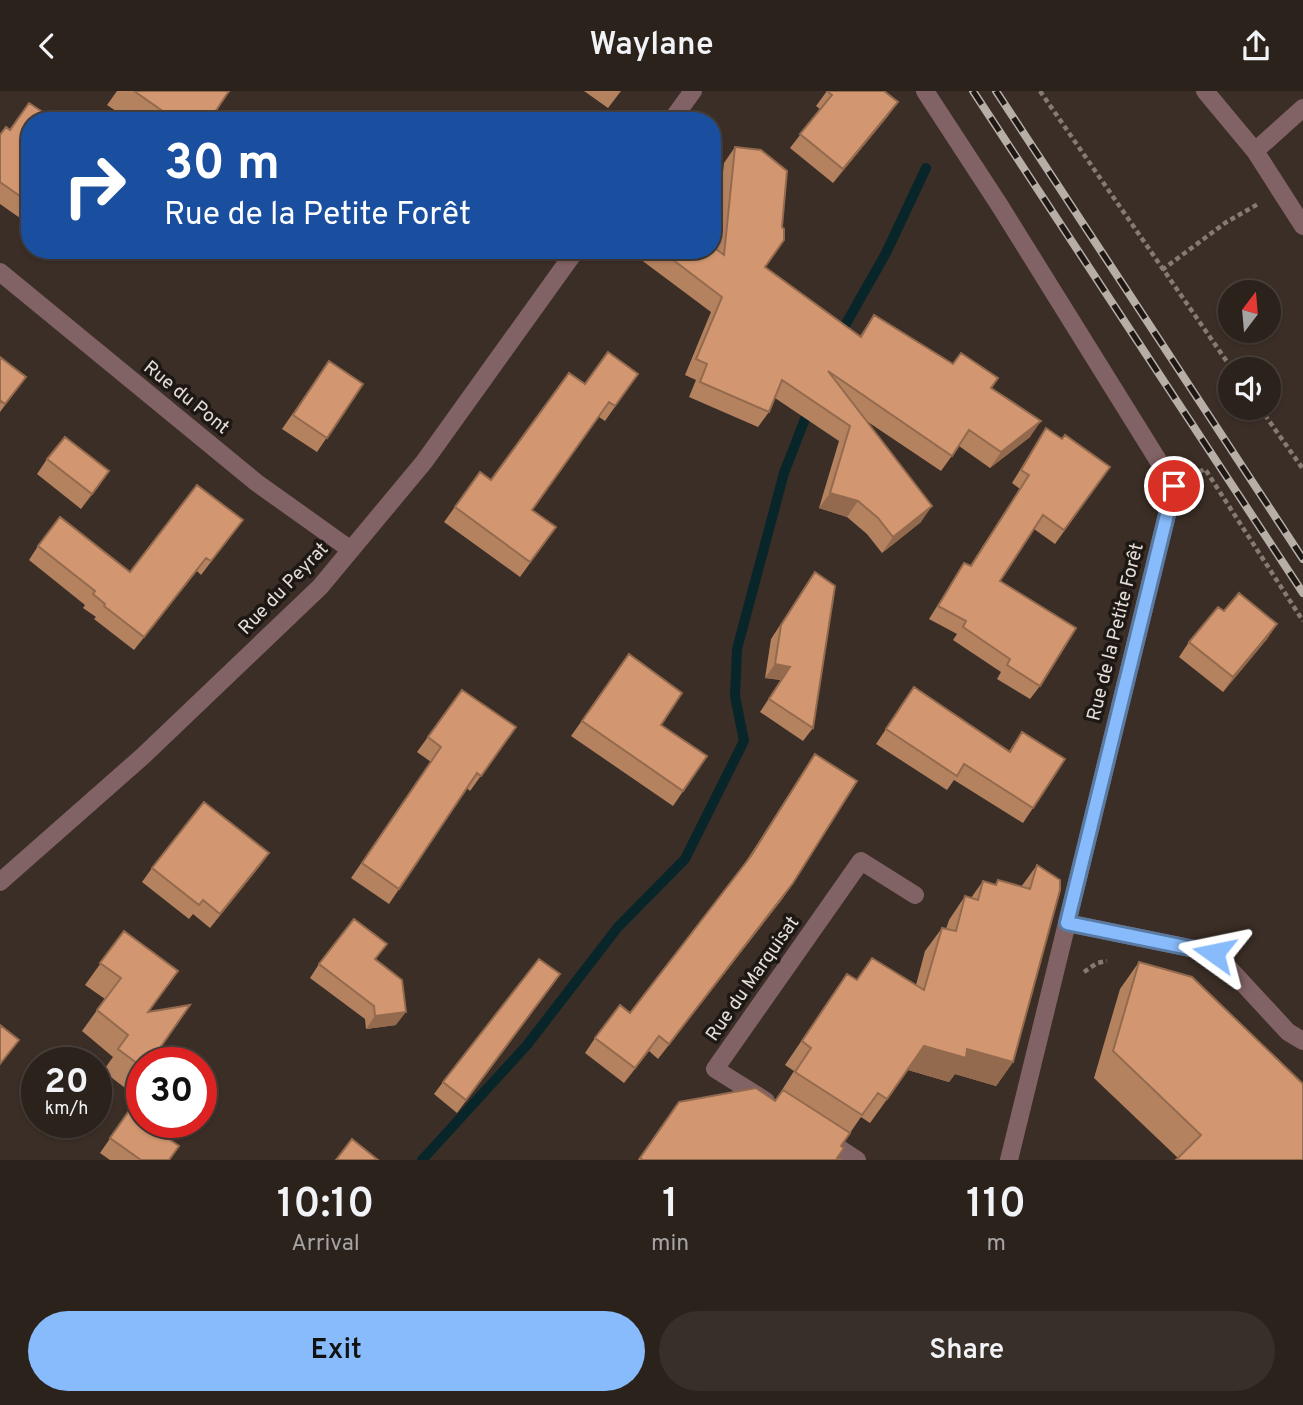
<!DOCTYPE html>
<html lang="en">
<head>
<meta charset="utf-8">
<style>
  body { margin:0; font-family:Overpass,sans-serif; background:#382f29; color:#f1f3f6; height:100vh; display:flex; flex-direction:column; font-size:26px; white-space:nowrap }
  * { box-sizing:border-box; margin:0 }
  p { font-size:23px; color:#a6a4a3 }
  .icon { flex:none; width:38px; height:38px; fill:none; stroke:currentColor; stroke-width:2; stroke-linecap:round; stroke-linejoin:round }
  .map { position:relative; height:1069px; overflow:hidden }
  .panel { display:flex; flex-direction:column; background:#2c221c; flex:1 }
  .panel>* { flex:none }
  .top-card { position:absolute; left:21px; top:21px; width:700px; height:147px; border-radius:28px; box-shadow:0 2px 5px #0004,0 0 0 2px #483f3b; background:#1a4fa0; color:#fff; overflow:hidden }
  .needle { width:46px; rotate:16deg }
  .buttons { position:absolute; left:1218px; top:189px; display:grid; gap:14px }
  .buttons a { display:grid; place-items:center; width:63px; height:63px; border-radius:50%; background:#2c221c; box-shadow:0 2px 5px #0004,0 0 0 2px #483f3b; font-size:35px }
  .speed { position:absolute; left:21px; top:956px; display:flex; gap:14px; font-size:35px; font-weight:700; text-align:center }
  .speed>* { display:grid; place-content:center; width:91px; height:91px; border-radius:50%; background:#2c221c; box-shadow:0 2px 5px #0004,0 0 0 2px #483f3b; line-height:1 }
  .speed small { font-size:18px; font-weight:400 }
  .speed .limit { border:10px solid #d22; background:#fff; color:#111 }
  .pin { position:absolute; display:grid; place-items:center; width:60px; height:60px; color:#fff; margin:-30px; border:4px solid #fff; border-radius:50%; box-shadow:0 2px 7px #0007 }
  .me { position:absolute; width:77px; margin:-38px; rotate:282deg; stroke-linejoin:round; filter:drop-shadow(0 0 5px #0008) }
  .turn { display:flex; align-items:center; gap:24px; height:147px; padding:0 28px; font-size:32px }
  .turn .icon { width:91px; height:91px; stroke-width:2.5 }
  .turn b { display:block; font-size:49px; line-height:60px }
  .eta { display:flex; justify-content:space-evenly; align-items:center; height:119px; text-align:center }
  .eta b { font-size:42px; font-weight:600; line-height:49px }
  .button { display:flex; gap:14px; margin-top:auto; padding:14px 28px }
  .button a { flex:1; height:80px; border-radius:42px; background:#87bbfb; color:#111; font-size:28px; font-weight:600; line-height:80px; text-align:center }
  .button a+a { background:#382f29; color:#f1f3f6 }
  header { display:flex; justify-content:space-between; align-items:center; height:91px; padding:0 28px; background:#2c221c; font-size:32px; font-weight:600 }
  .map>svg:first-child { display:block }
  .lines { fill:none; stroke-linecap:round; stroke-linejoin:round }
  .stream { stroke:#08262a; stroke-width:10 }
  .path { stroke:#857b73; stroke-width:4.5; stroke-dasharray:5 3.5; stroke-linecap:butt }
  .minor { stroke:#816265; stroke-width:18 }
  .rail-casing { stroke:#b7aea7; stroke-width:8 }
  .rail { stroke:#1e1814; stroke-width:5; stroke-dasharray:16; stroke-linecap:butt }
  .wall { fill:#b58260 }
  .shaded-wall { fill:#936a4e }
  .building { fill:#d29770; stroke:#936a4e; stroke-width:2 }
  .route-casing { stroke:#587aa3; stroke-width:18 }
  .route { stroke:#87bbfb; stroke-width:12 }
  .labels { text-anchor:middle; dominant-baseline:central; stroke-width:7; stroke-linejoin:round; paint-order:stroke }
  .street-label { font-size:19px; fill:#e5ddd7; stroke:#1e1814 }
</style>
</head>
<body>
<header><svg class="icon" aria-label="back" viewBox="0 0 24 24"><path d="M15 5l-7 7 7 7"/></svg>Waylane<svg class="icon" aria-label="share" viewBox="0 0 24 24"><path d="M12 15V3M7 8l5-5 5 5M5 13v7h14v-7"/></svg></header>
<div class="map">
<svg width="1303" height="1069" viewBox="0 0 1303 1069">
  <rect width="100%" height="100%" fill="#3b2e26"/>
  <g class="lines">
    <path class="stream" d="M 839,245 L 886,162 L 926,77
      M 422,1069 L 527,954 L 618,836 L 685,768 L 744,650 L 735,605 L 737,558 L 784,382 L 810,315"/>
    <path class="path" d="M 1040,0 L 1232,278
      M 1162,179 L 1225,132 L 1258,113
      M 1260,317 L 1303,378
      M 1199,381 L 1205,378 L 1303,530
      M 1084,881 L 1097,872 L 1107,870"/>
    <path class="minor" d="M 925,0 L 1000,115 L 1174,395 L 1009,1069
      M 1205,0 L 1255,60 L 1303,135
      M 671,30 L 693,0
      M 1255,60 L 1303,17
      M 0,181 L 257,392 L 351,459
      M 0,791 L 143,665 L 320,496 L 424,371 L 576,159
      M 1067,832 L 1215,862 L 1288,941 L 1303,950
      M 766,1010 L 715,978 L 861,770 L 915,804
      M 822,1046 L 857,1069"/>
    <g class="rail-casing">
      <path id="rail" d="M 973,0 L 1303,502
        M 996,0 L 1303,468"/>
    </g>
    <use href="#rail" class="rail"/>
  </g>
  <path class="wall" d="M 117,0 L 229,0 L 209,30 L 131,30 L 107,14 Z
    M 584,0 L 621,0 L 608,17 Z
    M 827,0 L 888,25 L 833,92 L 790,57 L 820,18 L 816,15 Z
    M 30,30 L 30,134 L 0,113 L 0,44 Z
    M 735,56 L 765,176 L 860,245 L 874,224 L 991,297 L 1030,346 L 990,377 L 959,355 L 941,380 L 865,329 L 921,431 L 882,462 L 867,443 L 847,426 L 819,417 L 839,350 L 775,307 L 769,321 L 758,336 L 689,306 L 696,289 L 685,284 L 711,221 L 640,168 L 647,159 L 712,159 L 715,157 L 724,72 Z
    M 0,266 L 26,286 L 0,321 Z
    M 329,270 L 363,293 L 317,361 L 282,338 Z
    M 638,283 L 605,330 L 599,326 L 532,419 L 556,436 L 520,486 L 444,431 L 480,381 L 491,389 L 585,293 Z
    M 1046,337 L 1062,348 L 1110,376 L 1055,453 L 1034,438 L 1000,490 L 1040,595 L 1030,608 L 997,588 L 1001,581 L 953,549 L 957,543 L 929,528 L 964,472 L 970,475 L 1020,398 L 1012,392 Z
    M 47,368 L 109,380 L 81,418 L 37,383 Z
    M 233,442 L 201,484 L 197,480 L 134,559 L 94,528 L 96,526 L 83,517 L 85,514 L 29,469 L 38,455 L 130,481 Z
    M 815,481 L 813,637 L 803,650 L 760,621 L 781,589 L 765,587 L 771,548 Z
    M 1224,520 L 1277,533 L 1267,548 L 1223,601 L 1179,566 L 1189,551 Z
    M 629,563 L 661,634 L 707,665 L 673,715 L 571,645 Z
    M 914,596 L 1009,660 L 1022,641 L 1033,717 L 1023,732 L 954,689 L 947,699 L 876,653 Z
    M 462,599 L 516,636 L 470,700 L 467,697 L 389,813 L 351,787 L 431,671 L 417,661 Z
    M 815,663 L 783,807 L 658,968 L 649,960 L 624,992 L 585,962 L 595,947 L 630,922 L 745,772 Z
    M 269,762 L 259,776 L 210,837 L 193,823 L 189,828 L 142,791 L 152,777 Z
    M 1037,774 L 1013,971 L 996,995 L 955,983 L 949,991 L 908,979 L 870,1032 L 861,1026 L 841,1055 L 837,1067 L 841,1069 L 638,1069 L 679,1011 L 775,1010 L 794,980 L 785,974 L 847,883 L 856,889 L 916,894 L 925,860 L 942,837 L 946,838 L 949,829 L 965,805 L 971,807 L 983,790 L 995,794 L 998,789 L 1021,796 Z
    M 124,840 L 149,921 L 142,971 L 142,983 L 129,1000 L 103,980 L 113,966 L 82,940 L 105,908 L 85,894 Z
    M 375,869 L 396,934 L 366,938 L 365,928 L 310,887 L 319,873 Z
    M 1139,871 L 1303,993 L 1178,1067 L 1094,987 L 1120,898 Z
    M 551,896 L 457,1022 L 434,1003 L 443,991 Z
    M 129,1020 L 170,1069 L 110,1069 L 100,1062 Z"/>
  <path class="shaded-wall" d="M 898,11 L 888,25 L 833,92 L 843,78 Z
    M 1041,330 L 1030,346 L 990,377 L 1001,361 Z
    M 109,380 L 99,395 L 81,418 L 92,403 Z
    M 830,402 L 858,410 L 847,426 L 819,417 Z
    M 932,415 L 921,431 L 882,462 L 893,446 Z
    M 206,467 L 197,480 L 134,559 L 144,546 Z
    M 1277,533 L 1267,548 L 1223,601 L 1233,586 Z
    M 775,573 L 790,576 L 781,589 L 765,587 Z
    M 269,762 L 259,776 L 210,837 L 220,823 Z
    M 793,792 L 783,807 L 658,968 L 669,953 Z
    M 406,921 L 396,934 L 366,938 L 375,925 Z
    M 659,945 L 649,960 L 624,992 L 635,977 Z
    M 924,955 L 967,958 L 1013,971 L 996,995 L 955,983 L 949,991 L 908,979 L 870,1032 Z"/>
  <path class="building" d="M 134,0 L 229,0 L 209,30 L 177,30 Z
    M 827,0 L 884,0 L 898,11 L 843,78 L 800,43 L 832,4 Z
    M 29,12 L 56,30 L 30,30 L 30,112 L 0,91 L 0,44 L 6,36 L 10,39 Z
    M 735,56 L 761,59 L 787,80 L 782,136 L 784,138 L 784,149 L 765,176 L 861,246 L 874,224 L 953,273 L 961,262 L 998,287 L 991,297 L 1041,330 L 1001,361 L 969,339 L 952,365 L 828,280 L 932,415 L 893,446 L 878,427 L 858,410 L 830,402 L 850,335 L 782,289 L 769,321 L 700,291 L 707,273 L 696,268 L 722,206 L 660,159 L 712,159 L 712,155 L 724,164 Z
    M 608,261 L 638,283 L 615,315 L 609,311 L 532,419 L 556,436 L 530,471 L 455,416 L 480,381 L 491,389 L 569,282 L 585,293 Z
    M 0,266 L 26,286 L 5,313 L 1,310 L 0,312 Z
    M 329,270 L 363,293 L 327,347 L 293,324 Z
    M 1046,337 L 1062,348 L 1065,344 L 1110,376 L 1064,439 L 1043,424 L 1000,490 L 1076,537 L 1040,595 L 1007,574 L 1010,568 L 963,536 L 966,530 L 938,515 L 964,472 L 971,475 L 1029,384 L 1021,379 Z
    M 65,346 L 109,380 L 92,403 L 47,368 Z
    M 197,394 L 243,429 L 211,470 L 206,467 L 144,546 L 104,515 L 105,513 L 93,503 L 95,500 L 38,455 L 60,426 L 130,481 Z
    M 815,481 L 835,495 L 813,637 L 769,608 L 790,576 L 775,573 L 781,534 Z
    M 1239,502 L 1277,533 L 1233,586 L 1189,551 L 1218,516 L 1224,520 Z
    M 629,563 L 682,602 L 661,634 L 707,665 L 683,700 L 582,630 Z
    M 914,596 L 1010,661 L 1022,641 L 1065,668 L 1033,717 L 964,673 L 957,685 L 886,638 Z
    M 462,599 L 516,636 L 481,685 L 477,682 L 399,798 L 362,772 L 441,656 L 428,646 Z
    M 815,663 L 857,690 L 793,792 L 669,953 L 659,945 L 635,977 L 595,947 L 620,914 L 630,922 L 751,765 Z
    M 204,711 L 269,762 L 220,823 L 203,809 L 199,814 L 152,777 Z
    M 1037,774 L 1060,789 L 1060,799 L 1013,971 L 967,958 L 966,967 L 924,955 L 887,1008 L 878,1002 L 862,1024 L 795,981 L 811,957 L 802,950 L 847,883 L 857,889 L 872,867 L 924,899 L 942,837 L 956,840 L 965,805 L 978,809 L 983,790 L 996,794 L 998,789 L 1030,798 Z
    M 354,828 L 387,853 L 375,868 L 402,889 L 406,921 L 375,925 L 374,915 L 319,873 Z
    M 124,840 L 178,880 L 148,921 L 190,914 L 150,971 L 142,971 L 142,976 L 118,958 L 128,944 L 97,919 L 121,887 L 100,872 Z
    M 539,868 L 560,883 L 466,1009 L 443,991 Z
    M 1139,871 L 1192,886 L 1303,993 L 1303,1069 L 1176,1069 L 1201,1044 L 1113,960 Z
    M 0,934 L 19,949 L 0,973 Z
    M 756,997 L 775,1010 L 783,999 L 850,1042 L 841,1055 L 844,1057 L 837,1067 L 841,1069 L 643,1069 L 640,1067 L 679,1011 Z
    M 129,1020 L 142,1029 L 142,1031 L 145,1031 L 179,1055 L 169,1069 L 141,1069 L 110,1047 Z
    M 352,1048 L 378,1069 L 336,1069 Z"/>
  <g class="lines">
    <g class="route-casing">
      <path id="route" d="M 1174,395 L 1067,832 L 1214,862"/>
    </g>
    <use href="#route" class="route"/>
  </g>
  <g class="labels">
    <g class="street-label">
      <text transform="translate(186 307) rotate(39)">Rue du Pont</text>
      <text transform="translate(284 498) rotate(-46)">Rue du Peyrat</text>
      <text transform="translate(1116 541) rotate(-76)">Rue de la Petite Forêt</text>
      <text transform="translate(753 888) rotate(-55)">Rue du Marquisat</text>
    </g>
  </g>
</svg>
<div class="buttons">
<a><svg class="needle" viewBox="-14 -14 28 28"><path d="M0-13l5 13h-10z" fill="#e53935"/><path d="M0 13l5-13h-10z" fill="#a6a4a3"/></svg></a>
<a><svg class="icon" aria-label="sound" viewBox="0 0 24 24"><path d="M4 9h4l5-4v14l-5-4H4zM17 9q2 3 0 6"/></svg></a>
</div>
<div class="speed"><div>20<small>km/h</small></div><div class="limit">30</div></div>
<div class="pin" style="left:1174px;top:395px;background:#d93025"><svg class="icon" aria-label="arrive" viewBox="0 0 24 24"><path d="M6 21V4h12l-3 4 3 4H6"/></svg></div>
<svg class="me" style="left:1214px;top:862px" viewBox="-20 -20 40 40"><path d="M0-17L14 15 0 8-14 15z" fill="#87bbfb" stroke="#fff" stroke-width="4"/></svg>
<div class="top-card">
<div class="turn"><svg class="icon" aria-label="right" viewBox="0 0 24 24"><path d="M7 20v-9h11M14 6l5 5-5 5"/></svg><div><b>30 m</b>Rue de la Petite Forêt</div></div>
</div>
</div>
<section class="panel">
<div class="eta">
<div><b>10:10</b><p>Arrival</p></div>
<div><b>1</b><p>min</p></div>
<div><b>110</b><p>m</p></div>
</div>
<div class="button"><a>Exit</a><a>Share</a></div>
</section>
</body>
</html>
